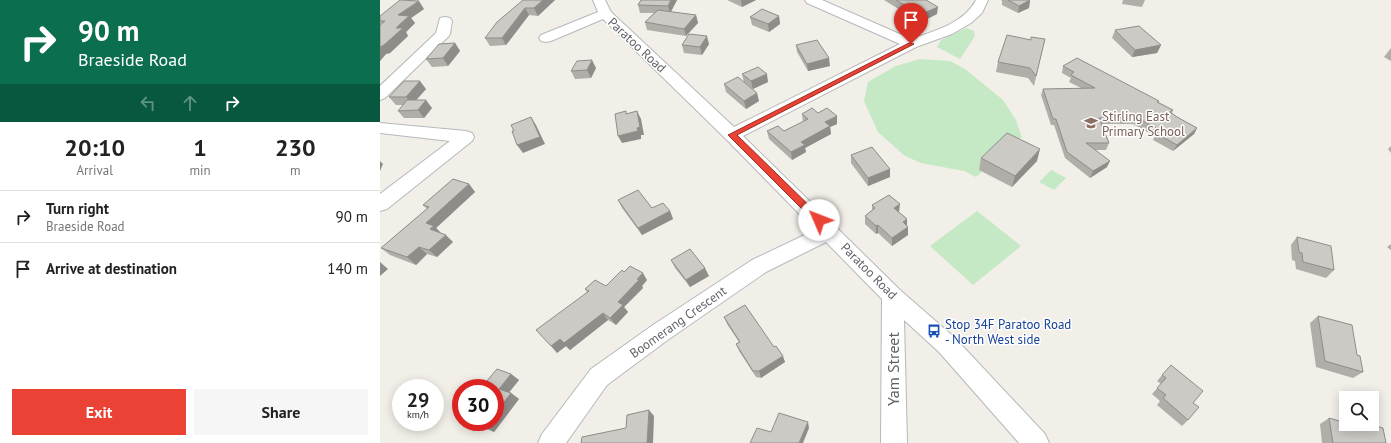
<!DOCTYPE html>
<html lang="en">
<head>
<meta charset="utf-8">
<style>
  body { margin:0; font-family:"PT Sans",sans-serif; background:#f6f6f6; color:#222; height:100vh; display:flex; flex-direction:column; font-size:15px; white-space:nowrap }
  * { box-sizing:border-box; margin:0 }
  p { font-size:13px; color:#767676 }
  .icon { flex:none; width:22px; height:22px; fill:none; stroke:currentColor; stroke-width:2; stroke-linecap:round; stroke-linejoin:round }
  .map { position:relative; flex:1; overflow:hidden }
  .details { display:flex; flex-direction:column; background:#fff; width:380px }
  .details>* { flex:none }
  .banner { background:#0b6e4f; color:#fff; overflow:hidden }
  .fabs { position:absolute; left:959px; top:391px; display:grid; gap:8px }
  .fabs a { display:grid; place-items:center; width:40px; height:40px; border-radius:0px; background:#fff; box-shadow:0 2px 10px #0003; font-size:20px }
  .speed { position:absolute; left:12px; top:379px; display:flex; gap:8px; font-size:20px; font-weight:700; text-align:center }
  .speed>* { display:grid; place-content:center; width:52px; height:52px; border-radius:50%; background:#fff; box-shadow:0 2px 10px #0003; line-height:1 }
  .speed small { font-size:10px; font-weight:400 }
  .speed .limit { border:6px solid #d22; background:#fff; color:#111 }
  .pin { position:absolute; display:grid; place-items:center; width:34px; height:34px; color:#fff; margin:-41px -17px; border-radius:50% 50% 50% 0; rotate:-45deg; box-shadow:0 0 4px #0007 }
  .pin .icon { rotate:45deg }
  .me { position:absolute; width:44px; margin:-22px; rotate:314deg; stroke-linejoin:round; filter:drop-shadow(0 0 3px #0008) }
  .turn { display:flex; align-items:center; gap:14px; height:84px; padding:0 12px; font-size:18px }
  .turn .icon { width:52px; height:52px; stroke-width:2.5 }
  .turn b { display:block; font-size:28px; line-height:34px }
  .lanes { display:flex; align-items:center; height:38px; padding:0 12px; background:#0003; justify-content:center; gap:20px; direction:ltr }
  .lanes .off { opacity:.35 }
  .eta { display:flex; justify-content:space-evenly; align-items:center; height:68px; text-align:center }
  .eta b { font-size:24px; font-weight:700; line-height:28px }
  .button { display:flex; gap:8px; margin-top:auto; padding:8px 12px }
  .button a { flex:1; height:46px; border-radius:0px; background:#ea4335; color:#fff; font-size:16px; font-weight:700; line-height:46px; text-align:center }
  .button a+a { background:#f6f6f6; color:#222 }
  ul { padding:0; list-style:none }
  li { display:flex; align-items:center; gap:12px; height:52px; padding:0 12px; border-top:1px solid #e0e0e0 }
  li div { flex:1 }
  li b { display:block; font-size:15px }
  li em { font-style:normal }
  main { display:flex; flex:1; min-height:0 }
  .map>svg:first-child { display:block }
  .green { fill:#c5e8c5 }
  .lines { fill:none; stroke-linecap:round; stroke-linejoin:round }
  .minor-casing { stroke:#b5b8bc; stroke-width:2 }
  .minor { fill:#fff; fill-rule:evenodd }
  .wall { fill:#afaea9 }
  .shaded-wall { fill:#8f8d8a }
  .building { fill:#cccac5; stroke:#8f8d8a }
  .route { fill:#ea4335; stroke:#982c22 }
  .labels { text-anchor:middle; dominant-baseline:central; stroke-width:3; stroke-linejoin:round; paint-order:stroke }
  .street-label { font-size:13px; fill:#5f6368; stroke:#fff }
  .education-label { font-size:13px; fill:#785e54; stroke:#fff; text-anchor:start }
  .transit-label { font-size:13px; fill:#164399; stroke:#fff; text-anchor:start }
  .near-street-label { font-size:16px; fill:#5f6368; stroke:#fff }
</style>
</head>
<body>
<main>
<section class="details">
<div class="banner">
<div class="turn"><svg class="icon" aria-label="right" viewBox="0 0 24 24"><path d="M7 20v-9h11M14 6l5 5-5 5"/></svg><div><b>90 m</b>Braeside Road</div></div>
<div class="lanes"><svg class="icon off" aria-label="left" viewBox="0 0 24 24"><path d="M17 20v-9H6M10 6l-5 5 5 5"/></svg><svg class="icon off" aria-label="ahead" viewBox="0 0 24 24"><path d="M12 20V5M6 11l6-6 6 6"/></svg><svg class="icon" aria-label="right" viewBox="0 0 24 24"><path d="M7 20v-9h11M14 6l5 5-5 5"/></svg></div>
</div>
<div class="eta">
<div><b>20:10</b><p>Arrival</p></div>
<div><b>1</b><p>min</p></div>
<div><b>230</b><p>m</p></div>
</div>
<ul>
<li><svg class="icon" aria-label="right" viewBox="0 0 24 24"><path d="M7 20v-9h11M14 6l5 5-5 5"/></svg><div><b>Turn right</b><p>Braeside Road</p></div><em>90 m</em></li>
<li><svg class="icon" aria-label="arrive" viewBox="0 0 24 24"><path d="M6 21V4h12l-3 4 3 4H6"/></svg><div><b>Arrive at destination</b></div><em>140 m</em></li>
</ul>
<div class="button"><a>Exit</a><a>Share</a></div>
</section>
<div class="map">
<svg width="1011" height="443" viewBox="0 0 1011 443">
  <rect width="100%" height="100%" fill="#f1efe8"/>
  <path class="green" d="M 586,28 L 594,31 L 595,36 L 580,59 L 557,47 L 561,40 Z
    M 540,59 L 570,61 L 585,69 L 623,100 L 636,120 L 642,138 L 635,138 L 599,169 L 602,172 L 596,177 L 584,171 L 541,163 L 525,156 L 498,132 L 484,101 L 488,82 L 516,66 Z
    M 671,170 L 686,178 L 674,190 L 659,182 Z
    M 597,211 L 641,246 L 593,285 L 550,246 Z"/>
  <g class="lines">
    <g class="minor-casing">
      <path id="minor" d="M 213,0 L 225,0 L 231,12 L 354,127 L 520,44 L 427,3 L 425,0 L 442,0 L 531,39 C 555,31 584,23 596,0 L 608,0 L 602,13 L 591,23 L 572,34 L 536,47 L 363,136 L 454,225 L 457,226 L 459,230 L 520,290 L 575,338 L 665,434 L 669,443 L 639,443 L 559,352 L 524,320 L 527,443 L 501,443 L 502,299 L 446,242 L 386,272 L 289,339 L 227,385 L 186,443 L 158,443 L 162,434 L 211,369 L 273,325 L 372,260 L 435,230 L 346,139 L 223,19 L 171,41 L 166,42 L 161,41 L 159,38 L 161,35 L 218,12 Z
        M 65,17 L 70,18 L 72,21 L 70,34 L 68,37 L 5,98 L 0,100 L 0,86 L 56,33 L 60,18 Z
        M 0,123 L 86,131 L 92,133 L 94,137 L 92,141 L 7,209 L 0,211 L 0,194 L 70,141 L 0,133 Z"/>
    </g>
    <use href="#minor" class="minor"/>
  </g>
  <path class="wall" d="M 143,0 L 175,0 L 158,16 L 149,15 L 126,45 L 110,46 L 105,38 Z
    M 261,0 L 297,0 L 291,12 L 316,15 L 318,23 L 306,36 L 267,30 L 265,22 L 274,13 L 260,13 L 258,5 Z
    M 347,0 L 376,0 L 362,7 Z
    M 504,0 L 546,0 L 557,14 L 543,21 L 536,17 L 533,18 Z
    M 621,0 L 650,0 L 649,8 L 638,13 L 622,5 L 622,1 Z
    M 743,0 L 765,0 L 762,7 L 742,4 Z
    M 44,9 L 31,18 L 35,23 L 26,32 L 28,36 L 10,53 L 6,54 L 0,61 L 0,16 Z
    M 399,16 L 400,24 L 389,32 L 372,25 L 370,17 Z
    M 735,30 L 781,45 L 777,53 L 752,57 L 732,38 Z
    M 665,39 L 654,86 L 648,78 L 616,72 L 618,62 L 651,40 Z
    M 75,43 L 80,51 L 68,66 L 52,67 L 46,59 Z
    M 329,44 L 322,55 L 304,53 L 302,45 Z
    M 416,45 L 450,66 L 428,71 L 417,52 Z
    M 1011,48 L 1011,61 L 1004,57 Z
    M 683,66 L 778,102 L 793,110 L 792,113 L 797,117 L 817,128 L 814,134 L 793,151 L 773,140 L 775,136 L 753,124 L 722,124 L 729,143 L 726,150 L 715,150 L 727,167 L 710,178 L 685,158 L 674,125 L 671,125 L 661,95 L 663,89 L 701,88 L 689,82 L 691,78 L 682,73 Z
    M 216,68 L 211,78 L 195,79 L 191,71 Z
    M 362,74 L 388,82 L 373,89 L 364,82 Z
    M 344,84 L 379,101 L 366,109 L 346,92 Z
    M 46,89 L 36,100 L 52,108 L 44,118 L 24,118 L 18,111 L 23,105 L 16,105 L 9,97 Z
    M 438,113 L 457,124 L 450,127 L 451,134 L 425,148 L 426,152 L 412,160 L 389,139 L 387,131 L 404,131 L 423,122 L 422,114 Z
    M 1011,146 L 1011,153 L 1008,149 Z
    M 471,155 L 510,177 L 488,186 L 471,163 Z
    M 601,158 L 657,161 L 632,187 L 599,170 Z
    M 89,184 L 95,192 L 56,228 L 61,233 L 73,242 L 57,257 L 47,254 L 36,265 L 10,255 L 1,248 L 47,209 L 43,205 Z
    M 238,200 L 272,208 L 290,211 L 293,219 L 262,235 L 242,208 Z
    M 492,205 L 519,212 L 527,219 L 527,226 L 528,227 L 528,235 L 512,246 L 498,233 L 496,234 L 485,224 L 485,216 L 492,210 Z
    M 917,237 L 954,270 L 946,278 L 916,269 L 915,261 L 912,260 L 911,245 Z
    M 1011,244 L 1011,250 L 1007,247 Z
    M 291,260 L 329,276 L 310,287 L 295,268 Z
    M 267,280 L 262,286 L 263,288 L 244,307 L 248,312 L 236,325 L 228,320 L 190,350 L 186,346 L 177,353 L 207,292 L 205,289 Z
    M 938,316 L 977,355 L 983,372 L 973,378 L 936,367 L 930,323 Z
    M 344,317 L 394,347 L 405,362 L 381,378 L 376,377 L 359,351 L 356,344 L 359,342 L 347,324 Z
    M 791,365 L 813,403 L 808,420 L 802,426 L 777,405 L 780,401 L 772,394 L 781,384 L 777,381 Z
    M 131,374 L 139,380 L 129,392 L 131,393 L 139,399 L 114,432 L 88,422 L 115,422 Z
    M 949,418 L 966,424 L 989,424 L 1006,443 L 942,443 L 940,424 Z"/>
  <path class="shaded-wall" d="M 163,0 L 175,0 L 158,16 L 154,8 Z
    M 291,0 L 297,0 L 290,13 L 288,6 Z
    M 361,0 L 376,0 L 362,7 Z
    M 650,0 L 649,8 L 638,13 L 639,6 Z
    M 39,1 L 44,9 L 31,18 L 35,23 L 26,32 L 28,36 L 10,53 L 6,54 L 0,61 L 0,47 L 16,28 L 18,15 Z
    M 558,7 L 557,14 L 543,21 L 544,13 Z
    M 145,8 L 149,15 L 126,45 L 122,38 Z
    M 537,9 L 536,17 L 533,18 L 533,10 Z
    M 316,15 L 318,23 L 306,36 L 304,29 Z
    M 399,16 L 400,24 L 389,32 L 388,24 Z
    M 327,36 L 329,44 L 322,55 L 320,47 Z
    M 75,43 L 80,51 L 68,66 L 63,58 Z
    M 781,45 L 777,53 L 752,57 L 755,50 Z
    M 449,58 L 450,66 L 428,71 L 427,64 Z
    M 212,60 L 216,68 L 211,78 L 207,70 Z
    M 387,74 L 388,82 L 373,89 L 371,81 Z
    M 40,81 L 46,89 L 32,105 L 26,97 Z
    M 377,93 L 379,101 L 366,109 L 364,101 Z
    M 46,100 L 52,108 L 44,118 L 38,110 Z
    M 257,111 L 261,119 L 264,135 L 261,135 L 261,139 L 242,143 L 238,136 L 257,128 Z
    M 457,116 L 457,124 L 450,127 L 451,134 L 425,148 L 426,152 L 412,160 L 411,152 L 421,142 L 445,122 Z
    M 151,117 L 156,125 L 165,144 L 143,153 L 137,145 Z
    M 817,128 L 814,134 L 793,151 L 797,145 Z
    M 660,149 L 657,161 L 632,187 L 635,176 Z
    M 0,161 L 3,164 L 0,171 Z
    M 730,161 L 727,167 L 710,178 L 713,171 Z
    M 510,169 L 510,177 L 488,186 L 488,178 Z
    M 89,184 L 95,192 L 56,228 L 61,233 L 50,229 L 46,223 Z
    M 520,204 L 519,212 L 514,215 L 514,208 Z
    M 290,211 L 293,219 L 262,235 L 258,228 Z
    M 527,219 L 527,227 L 523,222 Z
    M 498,225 L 498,233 L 496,234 L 496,226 Z
    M 528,227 L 528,235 L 512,246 L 512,238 Z
    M 66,235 L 73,242 L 57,257 L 49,250 Z
    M 39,247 L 47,254 L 36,265 L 27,257 Z
    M 0,262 L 8,269 L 0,276 Z
    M 325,268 L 329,276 L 310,287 L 306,280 Z
    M 263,273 L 267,280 L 262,286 L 263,288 L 244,307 L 248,312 L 236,325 L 230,318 L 238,302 Z
    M 223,313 L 228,320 L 190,350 L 186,346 L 177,353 L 171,346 L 180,339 Z
    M 403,356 L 405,362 L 381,378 L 379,371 Z
    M 131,374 L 139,380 L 127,395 L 119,389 Z
    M 131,393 L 139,399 L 114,432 L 105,426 L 108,422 L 115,422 L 115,414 Z
    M 269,410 L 274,416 L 273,443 L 267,443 Z
    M 428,422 L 429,428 L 423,443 L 419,443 Z"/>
  <path class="building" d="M 20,0 L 39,1 L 18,15 L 29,16 L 16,28 L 23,28 L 4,45 L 0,47 L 0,25 L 5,21 L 0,21 L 0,16 Z
    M 143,0 L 163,0 L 154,8 L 145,8 L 122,38 L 105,38 L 117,22 Z
    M 261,0 L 291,0 L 288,6 L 258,5 Z
    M 516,0 L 546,0 L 558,7 L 544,13 L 537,9 L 533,10 Z
    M 628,0 L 650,0 L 639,6 Z
    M 382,9 L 399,16 L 388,24 L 370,17 Z
    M 278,10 L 316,15 L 304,29 L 265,22 Z
    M 759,26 L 781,45 L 755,50 L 735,30 Z
    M 309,34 L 327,36 L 320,47 L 302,45 Z
    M 627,35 L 651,40 L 651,37 L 665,39 L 656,76 L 650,68 L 618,62 Z
    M 437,40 L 449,58 L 427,64 L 416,45 Z
    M 75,43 L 63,58 L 46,59 L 59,44 Z
    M 697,58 L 779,101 L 777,102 L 793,110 L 790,112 L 797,117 L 817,128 L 797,145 L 776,133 L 780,130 L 756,117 L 719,118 L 729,143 L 706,143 L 730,161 L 713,171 L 687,152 L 676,119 L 673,119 L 663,89 L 715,88 L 691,75 L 694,72 L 683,66 Z
    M 212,60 L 207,70 L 191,71 L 197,61 Z
    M 378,67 L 387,74 L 371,81 L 362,74 Z
    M 358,77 L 377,93 L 364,101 L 344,84 Z
    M 24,81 L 40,81 L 26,97 L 9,97 Z
    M 27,100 L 46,100 L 38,110 L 18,111 Z
    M 432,108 L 438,113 L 447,108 L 457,116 L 445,122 L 450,126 L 421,142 L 425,145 L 411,152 L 387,131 L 398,126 L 404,131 L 428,119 L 422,114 Z
    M 246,111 L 246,114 L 257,111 L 260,127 L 257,128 L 258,131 L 238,136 L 235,114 Z
    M 151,117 L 160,137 L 137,145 L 132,131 L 134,131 L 131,125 Z
    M 627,133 L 660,149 L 635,176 L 601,158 Z
    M 492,147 L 510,169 L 488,178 L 471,155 Z
    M 73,179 L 89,184 L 46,223 L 54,226 L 50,229 L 66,235 L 49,250 L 39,247 L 27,257 L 1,248 L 49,207 L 43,205 Z
    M 258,190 L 272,208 L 283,203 L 290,211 L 258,228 L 238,200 Z
    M 509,195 L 520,204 L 514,208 L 527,219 L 523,222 L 528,227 L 512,238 L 498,225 L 496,226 L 485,216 L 495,208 L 492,205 Z
    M 917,237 L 951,246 L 954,270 L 923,262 L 922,253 L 919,252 Z
    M 310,249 L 325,268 L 306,280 L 291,260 Z
    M 250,266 L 263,273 L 257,279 L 259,280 L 238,302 L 243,305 L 230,318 L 223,313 L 184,343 L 180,339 L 171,346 L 156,330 L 209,291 L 205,289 L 215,280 L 226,286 L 242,270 L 244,272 Z
    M 365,305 L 394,347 L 396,346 L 403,356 L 379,371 L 373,371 L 356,344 L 360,342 L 344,317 Z
    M 938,316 L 972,325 L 977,355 L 980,356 L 983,372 L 945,361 Z
    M 791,365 L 823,391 L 813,403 L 819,407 L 808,420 L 783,398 L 786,395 L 777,388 L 786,378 L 782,375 Z
    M 117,369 L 131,374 L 119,389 L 131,393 L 115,414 L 115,388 L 101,388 Z
    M 269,410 L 267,443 L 201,443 L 202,437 L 246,428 L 247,415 Z
    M 81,412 L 81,417 L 78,416 Z
    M 399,413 L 428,422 L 419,443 L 370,443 L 377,428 L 391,432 Z
    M 949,418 L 966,423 L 966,424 L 969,424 L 975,426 L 975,424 L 989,424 L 1003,428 L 1006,443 L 953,443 Z
    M 94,422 L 108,422 L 105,426 Z"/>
  <path class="route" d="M 529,43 L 534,44 L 357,135 L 442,218 L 443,220 L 442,223 L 436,223 L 348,135 Z"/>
  <defs>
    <g id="school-bare" transform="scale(1.08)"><path d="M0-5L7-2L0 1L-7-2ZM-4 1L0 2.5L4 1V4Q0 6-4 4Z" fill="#8d6e63" stroke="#fff" stroke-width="2.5" paint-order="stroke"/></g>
    <g id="bus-bare" transform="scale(1.08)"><path d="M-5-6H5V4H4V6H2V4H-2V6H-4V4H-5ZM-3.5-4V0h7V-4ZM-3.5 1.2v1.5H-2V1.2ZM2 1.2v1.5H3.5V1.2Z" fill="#1a4fb4" stroke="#fff" stroke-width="2.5" paint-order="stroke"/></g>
  </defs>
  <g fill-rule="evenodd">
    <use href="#school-bare" x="711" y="123"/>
    <use href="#bus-bare" x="554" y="331"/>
  </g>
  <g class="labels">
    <g class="street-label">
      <text transform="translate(257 45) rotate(43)">Paratoo Road</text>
      <text transform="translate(489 271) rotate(45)">Paratoo Road</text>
      <text transform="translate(298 322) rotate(-35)">Boomerang Crescent</text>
    </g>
    <g class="education-label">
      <text x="722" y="116">Stirling East<tspan x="722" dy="15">Primary School</tspan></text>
    </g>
    <g class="transit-label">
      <text x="565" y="324">Stop 34F Paratoo Road<tspan x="565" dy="15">- North West side</tspan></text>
    </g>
    <g class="near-street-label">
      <text transform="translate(513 369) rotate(-90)">Yam Street</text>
    </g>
  </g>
</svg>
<div class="fabs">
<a><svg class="icon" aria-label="search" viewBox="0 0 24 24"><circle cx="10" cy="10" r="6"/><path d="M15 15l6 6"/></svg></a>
</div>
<div class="speed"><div>29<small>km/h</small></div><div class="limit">30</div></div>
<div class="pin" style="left:531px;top:44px;background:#d93025"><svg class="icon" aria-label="arrive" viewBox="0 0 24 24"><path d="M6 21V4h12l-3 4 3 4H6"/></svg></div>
<svg class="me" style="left:439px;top:220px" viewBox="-20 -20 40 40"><circle r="19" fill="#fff"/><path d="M0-13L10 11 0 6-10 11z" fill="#ea4335"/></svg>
</div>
</main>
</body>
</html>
